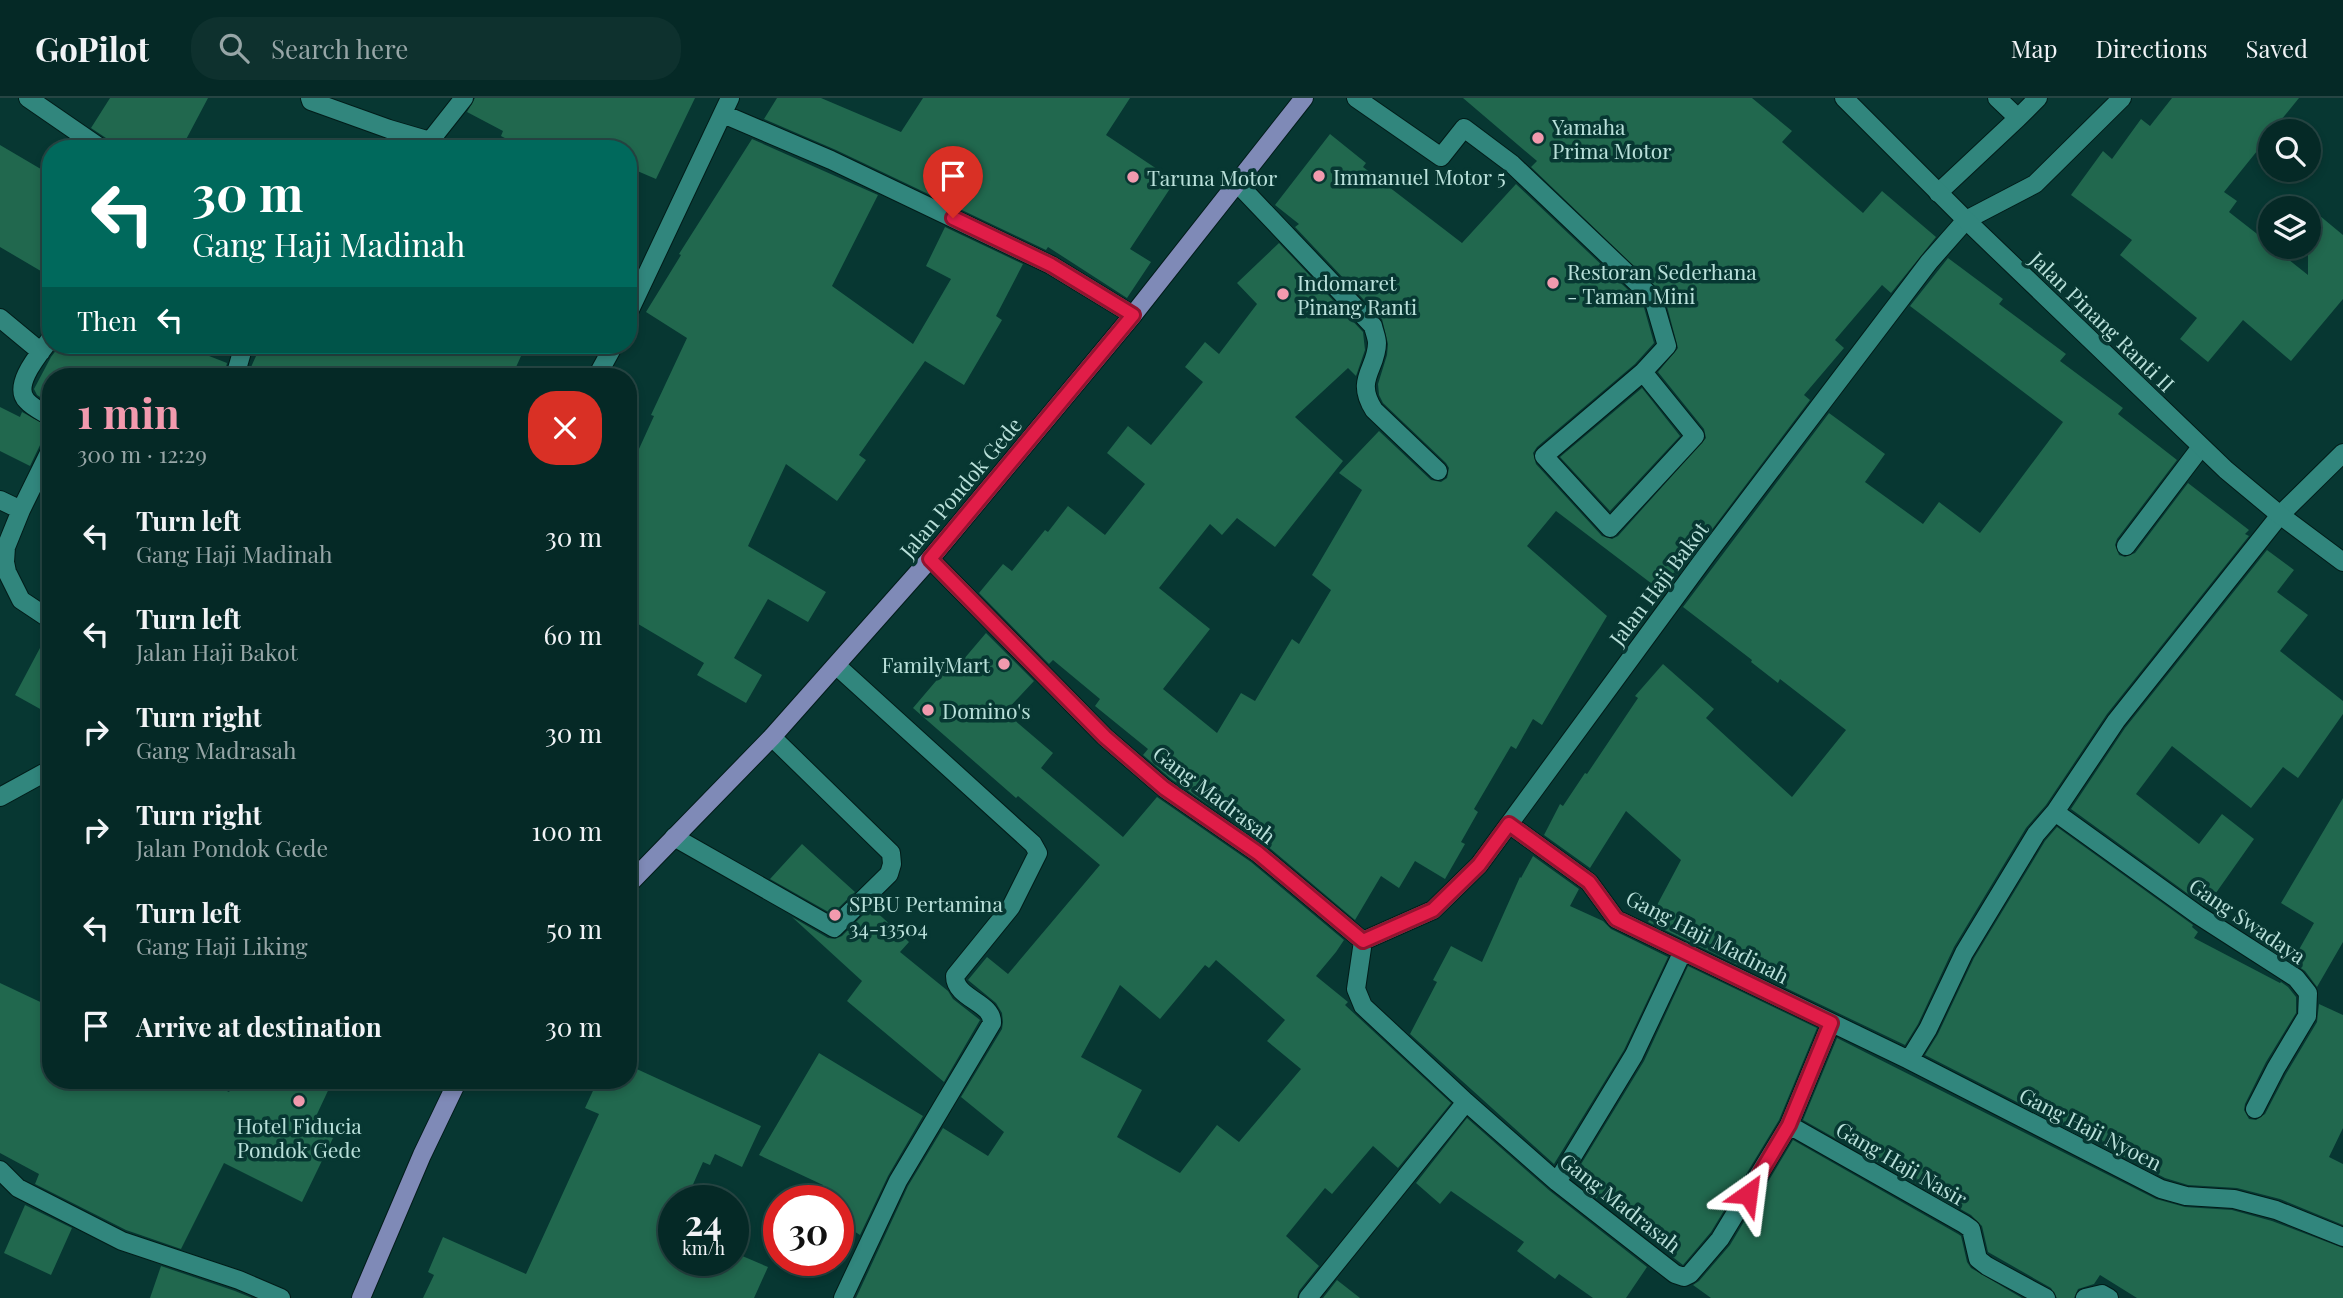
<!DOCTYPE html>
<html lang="en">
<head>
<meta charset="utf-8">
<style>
  body { margin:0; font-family:"Playfair Display",serif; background:#0e312e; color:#f1f3f6; height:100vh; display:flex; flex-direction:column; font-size:26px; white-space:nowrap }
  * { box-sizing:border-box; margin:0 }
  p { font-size:23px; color:#97a6a7 }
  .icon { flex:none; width:38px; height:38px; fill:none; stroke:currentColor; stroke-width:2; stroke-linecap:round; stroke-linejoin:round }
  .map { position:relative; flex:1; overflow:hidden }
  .side { position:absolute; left:42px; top:270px; width:595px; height:721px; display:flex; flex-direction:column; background:#052926; border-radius:28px; box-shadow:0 4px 10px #0003,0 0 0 2px #264543 }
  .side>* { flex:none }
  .top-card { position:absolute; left:42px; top:42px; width:595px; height:214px; border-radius:28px; box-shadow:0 4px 10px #0003,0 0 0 2px #264543; background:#00695c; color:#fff; overflow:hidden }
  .fabs { position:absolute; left:2258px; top:21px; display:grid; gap:14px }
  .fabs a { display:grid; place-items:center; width:63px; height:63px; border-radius:50%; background:#052926; box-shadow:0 4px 10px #0003,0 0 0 2px #264543; font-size:35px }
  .speed { position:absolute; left:658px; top:1087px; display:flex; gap:14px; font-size:35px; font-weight:700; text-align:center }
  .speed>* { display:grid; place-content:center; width:91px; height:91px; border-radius:50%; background:#052926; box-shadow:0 4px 10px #0003,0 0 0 2px #264543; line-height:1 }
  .speed small { font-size:18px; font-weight:400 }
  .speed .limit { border:10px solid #d22; background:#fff; color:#111 }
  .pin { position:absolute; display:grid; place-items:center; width:60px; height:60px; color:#fff; margin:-72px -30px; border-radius:50% 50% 50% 0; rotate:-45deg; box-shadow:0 0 7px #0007 }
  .pin .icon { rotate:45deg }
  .me { position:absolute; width:77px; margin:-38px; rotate:31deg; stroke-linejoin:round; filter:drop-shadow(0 0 5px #0008) }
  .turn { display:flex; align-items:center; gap:24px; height:147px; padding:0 35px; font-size:32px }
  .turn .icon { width:91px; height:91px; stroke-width:2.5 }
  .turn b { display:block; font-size:49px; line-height:60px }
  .then { display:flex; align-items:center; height:66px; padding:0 35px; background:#0003; gap:14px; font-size:26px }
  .round { display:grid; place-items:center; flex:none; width:74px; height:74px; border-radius:28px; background:#0e312e }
  .overview { display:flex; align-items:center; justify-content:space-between; height:119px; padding:0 35px }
  h1 { font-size:42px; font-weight:700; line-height:52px; color:#f29aae }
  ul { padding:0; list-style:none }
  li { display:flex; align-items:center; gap:21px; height:98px; padding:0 35px }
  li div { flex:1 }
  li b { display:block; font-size:26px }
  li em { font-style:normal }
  header { display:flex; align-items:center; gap:42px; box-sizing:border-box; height:98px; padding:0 35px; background:#052926; border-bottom:2px solid #264543 }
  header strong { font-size:33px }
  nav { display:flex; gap:38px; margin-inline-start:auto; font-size:24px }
  .search { width:490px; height:63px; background:#0e312e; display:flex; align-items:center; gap:18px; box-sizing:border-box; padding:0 24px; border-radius:28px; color:#97a6a7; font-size:26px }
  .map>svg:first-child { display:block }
  .building { fill:#21684e; fill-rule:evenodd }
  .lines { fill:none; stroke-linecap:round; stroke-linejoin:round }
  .service-casing { stroke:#021c19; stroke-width:20 }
  .minor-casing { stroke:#021c19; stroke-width:20 }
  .tertiary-casing { stroke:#021c19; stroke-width:20 }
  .primary-casing { stroke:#021c19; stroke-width:20 }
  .service { stroke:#31867d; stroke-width:18 }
  .minor { stroke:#31867d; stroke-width:18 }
  .tertiary { stroke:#31867d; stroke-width:18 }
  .primary { stroke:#7f8ab7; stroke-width:18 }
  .route-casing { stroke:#92132f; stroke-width:18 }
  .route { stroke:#e11d48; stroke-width:12 }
  .poi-dot { fill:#f29aae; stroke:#073732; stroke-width:2.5 }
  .labels { text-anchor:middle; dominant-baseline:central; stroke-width:7; stroke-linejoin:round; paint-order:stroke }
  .poi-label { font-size:21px; fill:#b9e0da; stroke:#073732; text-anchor:start }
  .street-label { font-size:21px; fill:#b9e0da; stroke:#073732 }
</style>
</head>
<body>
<header>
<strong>GoPilot</strong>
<div class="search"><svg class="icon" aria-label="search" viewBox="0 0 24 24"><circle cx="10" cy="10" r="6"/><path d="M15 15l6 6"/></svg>Search here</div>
<nav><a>Map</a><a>Directions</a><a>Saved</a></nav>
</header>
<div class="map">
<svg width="2343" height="1200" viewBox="0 0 2343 1200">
  <rect width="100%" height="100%" fill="#073732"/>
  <path class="building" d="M 110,0 L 208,0 L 181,51 L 113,51 L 109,42 L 91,30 Z
    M 475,0 L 695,0 L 656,81 L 628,69 L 628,51 L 526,51 L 501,38 L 503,33 L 467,14 Z
    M 777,0 L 821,0 L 901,34 L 923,0 L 1130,0 L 1106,37 L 1175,83 L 1130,151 L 1151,164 L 1127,200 L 1048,149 L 1046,152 L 836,52 L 764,21 Z
    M 1463,0 L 1752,0 L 1792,33 L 1782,44 L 1863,115 L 1882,93 L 1936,139 L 1891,195 L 1882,187 L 1835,242 L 1844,250 L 1804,297 L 1810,302 L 1664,495 L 1556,413 L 1527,448 L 1607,518 L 1542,627 L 1533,621 L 1516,651 L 1511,648 L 1474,711 L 1478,714 L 1461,744 L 1465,746 L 1445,781 L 1415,763 L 1399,790 L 1381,778 L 1355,822 L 1265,746 L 1171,681 L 1143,657 L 1148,651 L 1095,608 L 1100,601 L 1053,562 L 1049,566 L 979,495 L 1003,466 L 1012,473 L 1045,432 L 1048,434 L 1068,408 L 1105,437 L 1145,386 L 1107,355 L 1128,328 L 1151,347 L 1203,284 L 1185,269 L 1205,244 L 1219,256 L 1257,206 L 1237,185 L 1279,145 L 1363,234 L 1365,252 L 1356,278 L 1348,270 L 1295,319 L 1343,363 L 1275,449 L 1237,420 L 1222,437 L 1210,426 L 1159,490 L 1210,531 L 1163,591 L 1217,635 L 1241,595 L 1255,603 L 1292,541 L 1299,546 L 1331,492 L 1312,477 L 1362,392 L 1339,375 L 1379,333 L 1431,382 L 1441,384 L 1447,380 L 1449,370 L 1446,365 L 1383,305 L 1379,297 L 1378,286 L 1387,257 L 1388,246 L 1382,221 L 1295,129 L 1299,126 L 1275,107 L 1330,36 L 1366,65 L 1363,69 L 1462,145 L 1516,86 L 1643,206 L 1654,245 L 1635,266 L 1537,349 L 1533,355 L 1536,366 L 1602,438 L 1612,441 L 1618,438 L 1706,340 L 1704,331 L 1658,274 L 1678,250 L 1664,197 L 1531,69 L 1537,63 Z
    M 2172,0 L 2299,0 L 2272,33 L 2270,33 L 2270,37 L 2224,94 L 2237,103 L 2229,114 L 2270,146 L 2270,149 L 2273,149 L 2308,177 L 2308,108 L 2343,137 L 2343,201 L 2291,263 L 2243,222 L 2208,264 L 2180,241 L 2197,220 L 2120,157 L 2132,142 L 2071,97 L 2103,53 L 2112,61 L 2141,21 L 2150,28 Z
    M 752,41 L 878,97 L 832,188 L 913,246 L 951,181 L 926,168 L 945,129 L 1023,166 L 996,218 L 1002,222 L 964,287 L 925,263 L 859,357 L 866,362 L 837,403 L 786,366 L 748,448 L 826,494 L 808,524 L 768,501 L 734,560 L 762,577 L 746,605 L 697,577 L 704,565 L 628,520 L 628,375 L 654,318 L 651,317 L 687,240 L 646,214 L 681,157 L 679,156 Z
    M 0,47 L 51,77 L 51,179 L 0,149 Z
    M 1948,160 L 2003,201 L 1999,206 L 2066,256 L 2060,263 L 2123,310 L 2118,316 L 2177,362 L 2117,441 L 2115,447 L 2119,457 L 2125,459 L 2135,455 L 2188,385 L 2249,432 L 2245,436 L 2249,438 L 2107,616 L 2046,707 L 2026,730 L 1954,849 L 1918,926 L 1905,947 L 1648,824 L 1681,762 L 1626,713 L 1590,770 L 1544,737 L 1560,706 L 1563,708 L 1585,675 L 1587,676 L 1638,600 L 1635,598 L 1663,566 L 1714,611 L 1706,620 L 1792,699 L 1846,632 L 1780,581 L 1778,585 L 1751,564 L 1752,562 L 1683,509 L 1829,315 L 1885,356 L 1865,384 L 1923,426 L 1939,404 L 1980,435 L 2063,324 L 1910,208 Z
    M 60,247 L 181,247 L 227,265 L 224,278 L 51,278 L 51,306 L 37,297 L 34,291 L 51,259 Z
    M 261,247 L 526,247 L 512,278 L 247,278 Z
    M 1642,290 L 1680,338 L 1610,413 L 1560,359 Z
    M 0,309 L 20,319 L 22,314 L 51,330 L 51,340 L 41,345 L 30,368 L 0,353 Z
    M 2267,452 L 2294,472 L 2277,494 L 2308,517 L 2280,553 L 2343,603 L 2343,616 L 2298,680 L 2283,669 L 2251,710 L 2172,648 L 2136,696 L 2199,746 L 2222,716 L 2254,741 L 2206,809 L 2071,711 L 2125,630 Z
    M 49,533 L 51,533 L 51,617 L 15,597 Z
    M 986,535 L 1034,583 L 1005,614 L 1053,655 L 1041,670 L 1123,739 L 1157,699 L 1251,764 L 1344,842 L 1336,854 L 1316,878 L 1348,904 L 1345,907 L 1451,1005 L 1398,1070 L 1373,1048 L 1332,1096 L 1325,1090 L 1286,1138 L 1319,1168 L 1299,1193 L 1297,1200 L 856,1200 L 908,1088 L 943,1030 L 988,1058 L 1004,1034 L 961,999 L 1002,931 L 1003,924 L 1002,915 L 996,905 L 968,882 L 987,859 L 1008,876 L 1100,767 L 1018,698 L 1016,700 L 913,610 L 953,563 L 958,568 ZM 1216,862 L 1285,922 L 1267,943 L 1301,971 L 1239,1044 L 1217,1027 L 1180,1075 L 1117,1039 L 1142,992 L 1081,959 L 1120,887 L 1160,921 L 1205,867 L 1209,870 Z
    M 2343,700 L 2343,844 L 2317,889 L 2305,873 L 2292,864 L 2314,825 L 2281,805 Z
    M 2057,729 L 2193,827 L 2192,829 L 2198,834 L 2194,840 L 2280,885 L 2281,884 L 2288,889 L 2296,899 L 2296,915 L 2266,964 L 2245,1006 L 2244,1012 L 2249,1021 L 2256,1022 L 2265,1016 L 2286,976 L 2317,924 L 2319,906 L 2343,917 L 2343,1030 L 2329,1059 L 2343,1066 L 2343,1127 L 2280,1101 L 2237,1090 L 2188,1087 L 2165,1080 L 1925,957 L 1938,936 L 1974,860 L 2045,743 Z
    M 802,746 L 855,794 L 832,816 L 770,781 Z
    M 1533,758 L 1579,791 L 1570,808 L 1603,823 L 1611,831 L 1668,859 L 1624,952 L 1554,1066 L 1410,936 L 1437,884 L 1433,882 L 1451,848 L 1482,864 L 1520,779 L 1521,780 Z
    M 871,809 L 909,844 L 900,854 L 948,893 L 953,901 L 980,922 L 944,984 L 847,903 L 862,883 L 792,819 L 828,840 L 835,841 L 842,838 Z
    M 1688,868 L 1817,930 L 1779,1022 L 1711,1134 L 1683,1167 L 1572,1081 L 1644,963 Z
    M 0,885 L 51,909 L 51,982 L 204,982 L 229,994 L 236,982 L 333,982 L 311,1029 L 333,1040 L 302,1104 L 224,1065 L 181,1151 L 126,1132 L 35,1086 L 39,1076 L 0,1055 Z
    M 1837,940 L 2156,1101 L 2185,1109 L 2232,1112 L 2272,1123 L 2343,1150 L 2343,1200 L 2137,1200 L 2100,1177 L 2094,1186 L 2078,1191 L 2074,1200 L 2057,1200 L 2051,1190 L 1988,1154 L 1982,1128 L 1971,1117 L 1803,1022 Z
    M 819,955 L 923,1018 L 888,1078 L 860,1137 L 838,1123 L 838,1102 L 814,1102 L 823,1087 L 759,1057 Z
    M 628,967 L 761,1028 L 742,1069 L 715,1056 L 710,1067 L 703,1064 L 686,1102 L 674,1102 L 674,1162 L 733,1162 L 733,1154 L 768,1169 L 754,1200 L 423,1200 L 434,1177 L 428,1174 L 443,1139 L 526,1176 L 599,1016 L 585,1010 L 598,982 L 628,982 Z
    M 1467,1020 L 1550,1093 L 1647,1169 L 1626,1200 L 1593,1200 L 1559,1176 L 1555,1181 L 1517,1153 L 1524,1144 L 1451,1093 L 1440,1106 L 1416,1085 Z
    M 1793,1042 L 1958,1136 L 1961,1138 L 1967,1164 L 1971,1170 L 2022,1200 L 1711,1200 L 1693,1187 L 1699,1183 L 1730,1147 Z
    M 25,1107 L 72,1130 L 51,1177 L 4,1155 Z
    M 161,1168 L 235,1193 L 252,1200 L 150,1200 Z
    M 1337,1182 L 1360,1200 L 1323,1200 Z"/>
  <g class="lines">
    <g class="service-casing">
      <path id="service" d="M 1356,0 L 1441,59 L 1464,30 L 1512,66 L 1653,200 L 1667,248 L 1643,274 L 1544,358 L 1610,430 L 1695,338 L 1643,274
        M 2018,20 L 2038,0
        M 1938,95 L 2018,20 L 1997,0
        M 674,739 L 834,830 L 889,776 L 892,766 L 891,755 L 772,639"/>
    </g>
    <g class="minor-casing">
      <path id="minor" d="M 28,0 L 102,51
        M 310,0 L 311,3 L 389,31 L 430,43
        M 723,16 L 831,62 L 1051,167 L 1133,217
        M 426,51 L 430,43 L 464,0
        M 1238,86 L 1373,228 C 1374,233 1377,240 1377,245 C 1377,271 1354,281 1374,312 L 1438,373
        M 628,216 L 730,0
        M 0,220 L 41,254
        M 51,240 C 41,254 11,287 27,303 C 33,310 43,314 51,319
        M 235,278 L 244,247
        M 597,278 L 614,247
        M 51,351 L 21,412 L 6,449 L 5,464 L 7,474 L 21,502 L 51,522
        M 0,402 L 21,412
        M 2126,448 L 2201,349
        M 930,461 L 1105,639 L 1164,690 L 1258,755 L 1363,843
        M 837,568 L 1033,746 L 1038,755 L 1011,809 L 955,878 C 955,901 993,904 992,925 L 898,1083 L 843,1200
        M 0,699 L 51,671
        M 1509,726 L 1589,784 L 1616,821 L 1909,962 L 2161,1091 L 2186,1098 L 2234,1101 L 2276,1112 L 2343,1139
        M 1363,843 L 1433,812 L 1479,767 L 1708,455 L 1929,164 L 1966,122 L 2035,86 L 2122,0
        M 1363,843 L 1356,891 L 1363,908 L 1466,1004 L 1557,1084 L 1675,1176 L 1684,1179 L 1690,1176 L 1720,1141 L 1789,1027 L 1831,925
        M 1909,962 L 1928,931 L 1964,855 L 2036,736 L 2055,714
        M 2255,1011 L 2276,970 L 2307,918 L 2308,895 L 2296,880 L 2198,817 L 2055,714 L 2116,623 L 2280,417 L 2343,355
        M 1789,1027 L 1964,1126 L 1971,1131 L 1978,1161 L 1987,1168 L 2046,1200
        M 0,1072 L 18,1090 L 122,1143 L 239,1182 L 281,1200
        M 1557,1084 L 1634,957 L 1683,853
        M 1308,1200 L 1466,1004
        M 2085,1200 L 2102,1196 L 2109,1200"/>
    </g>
    <g class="tertiary-casing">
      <path id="tertiary" d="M 1844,0 L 1966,122 L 2226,372 L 2280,417 L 2343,464"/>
    </g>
    <g class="primary-casing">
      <path id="primary" d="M 628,787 L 772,639 L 930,461 L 1133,217 L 1304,0
        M 361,1200 L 422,1057 L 458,982"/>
    </g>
    <use href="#service" class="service"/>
    <use href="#minor" class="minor"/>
    <use href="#tertiary" class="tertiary"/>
    <use href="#primary" class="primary"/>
  </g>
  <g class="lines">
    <g class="route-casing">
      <path id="route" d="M 953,120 L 1051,167 L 1133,217 L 930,461 L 1105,639 L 1164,690 L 1258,755 L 1363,843 L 1433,812 L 1479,767 L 1509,726 L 1589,784 L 1616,821 L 1831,925 L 1789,1027 L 1748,1096"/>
    </g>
    <use href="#route" class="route"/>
  </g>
  <g class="poi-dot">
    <circle cx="1538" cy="40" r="7"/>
    <circle cx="1319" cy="78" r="7"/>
    <circle cx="1133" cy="79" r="7"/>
    <circle cx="1553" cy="185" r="7"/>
    <circle cx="1283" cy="196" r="7"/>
    <circle cx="1004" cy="566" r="7"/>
    <circle cx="928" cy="612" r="7"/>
    <circle cx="835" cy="817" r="7"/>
    <circle cx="299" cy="1003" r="7"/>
  </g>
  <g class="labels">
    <g class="poi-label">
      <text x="1552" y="28">Yamaha<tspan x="1552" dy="24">Prima Motor</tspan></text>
      <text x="1333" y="78">Immanuel Motor 5</text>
      <text x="1147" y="79">Taruna Motor</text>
      <text x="1567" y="173">Restoran Sederhana<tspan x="1567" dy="24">- Taman Mini</tspan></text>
      <text x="1297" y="184">Indomaret<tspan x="1297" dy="24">Pinang Ranti</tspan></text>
      <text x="990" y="566" text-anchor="end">FamilyMart</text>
      <text x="942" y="612">Domino's</text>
      <text x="849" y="805">SPBU Pertamina<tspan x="849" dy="24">34-13504</tspan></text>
      <text x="299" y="1027" text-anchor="middle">Hotel Fiducia<tspan x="299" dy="24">Pondok Gede</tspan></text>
    </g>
    <g class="street-label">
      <text transform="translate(2103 223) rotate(44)">Jalan Pinang Ranti II</text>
      <text transform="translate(960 389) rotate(-50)">Jalan Pondok Gede</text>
      <text transform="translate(1658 485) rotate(-53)">Jalan Haji Bakot</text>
      <text transform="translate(1215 696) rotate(37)">Gang Madrasah</text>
      <text transform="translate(2248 822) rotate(34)">Gang Swadaya</text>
      <text transform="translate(1708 838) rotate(27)">Gang Haji Madinah</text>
      <text transform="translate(2091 1030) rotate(27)">Gang Haji Nyoen</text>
      <text transform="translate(1902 1065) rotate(30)">Gang Haji Nasir</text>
      <text transform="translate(1621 1104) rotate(38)">Gang Madrasah</text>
    </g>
  </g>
</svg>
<div class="fabs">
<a><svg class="icon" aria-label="search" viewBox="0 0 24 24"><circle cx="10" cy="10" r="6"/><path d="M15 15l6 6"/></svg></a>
<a><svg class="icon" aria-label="layers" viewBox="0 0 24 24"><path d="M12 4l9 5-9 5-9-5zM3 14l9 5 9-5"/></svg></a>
</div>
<div class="speed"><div>24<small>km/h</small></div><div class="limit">30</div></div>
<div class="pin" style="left:953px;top:120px;background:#d93025"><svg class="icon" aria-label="arrive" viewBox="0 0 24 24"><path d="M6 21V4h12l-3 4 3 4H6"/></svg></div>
<svg class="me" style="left:1748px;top:1096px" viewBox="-20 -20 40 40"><path d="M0-17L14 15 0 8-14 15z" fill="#e11d48" stroke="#fff" stroke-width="4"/></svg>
<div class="top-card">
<div class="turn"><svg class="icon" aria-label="left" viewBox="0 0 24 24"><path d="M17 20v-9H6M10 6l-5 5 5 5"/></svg><div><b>30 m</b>Gang Haji Madinah</div></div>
<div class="then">Then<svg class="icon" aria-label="left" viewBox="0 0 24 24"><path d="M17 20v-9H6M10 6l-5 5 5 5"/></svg></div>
</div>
<section class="side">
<div class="overview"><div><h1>1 min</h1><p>300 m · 12:29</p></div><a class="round" style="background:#d93025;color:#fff"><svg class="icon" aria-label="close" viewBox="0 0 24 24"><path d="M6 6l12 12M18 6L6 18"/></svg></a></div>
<ul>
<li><svg class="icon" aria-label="left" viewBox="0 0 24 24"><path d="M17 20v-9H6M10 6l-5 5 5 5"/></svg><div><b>Turn left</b><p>Gang Haji Madinah</p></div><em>30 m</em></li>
<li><svg class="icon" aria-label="left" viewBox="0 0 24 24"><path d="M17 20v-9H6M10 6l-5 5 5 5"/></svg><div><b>Turn left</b><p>Jalan Haji Bakot</p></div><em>60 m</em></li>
<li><svg class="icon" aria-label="right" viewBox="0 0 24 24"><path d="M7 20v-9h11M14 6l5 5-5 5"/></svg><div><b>Turn right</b><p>Gang Madrasah</p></div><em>30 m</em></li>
<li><svg class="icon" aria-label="right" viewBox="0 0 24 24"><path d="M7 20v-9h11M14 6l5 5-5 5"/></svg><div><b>Turn right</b><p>Jalan Pondok Gede</p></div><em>100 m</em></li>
<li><svg class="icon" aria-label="left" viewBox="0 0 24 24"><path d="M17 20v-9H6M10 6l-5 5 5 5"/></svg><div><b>Turn left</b><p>Gang Haji Liking</p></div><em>50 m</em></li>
<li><svg class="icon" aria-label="arrive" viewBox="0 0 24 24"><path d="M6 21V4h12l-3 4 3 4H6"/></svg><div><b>Arrive at destination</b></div><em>30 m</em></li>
</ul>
</section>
</div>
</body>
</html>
